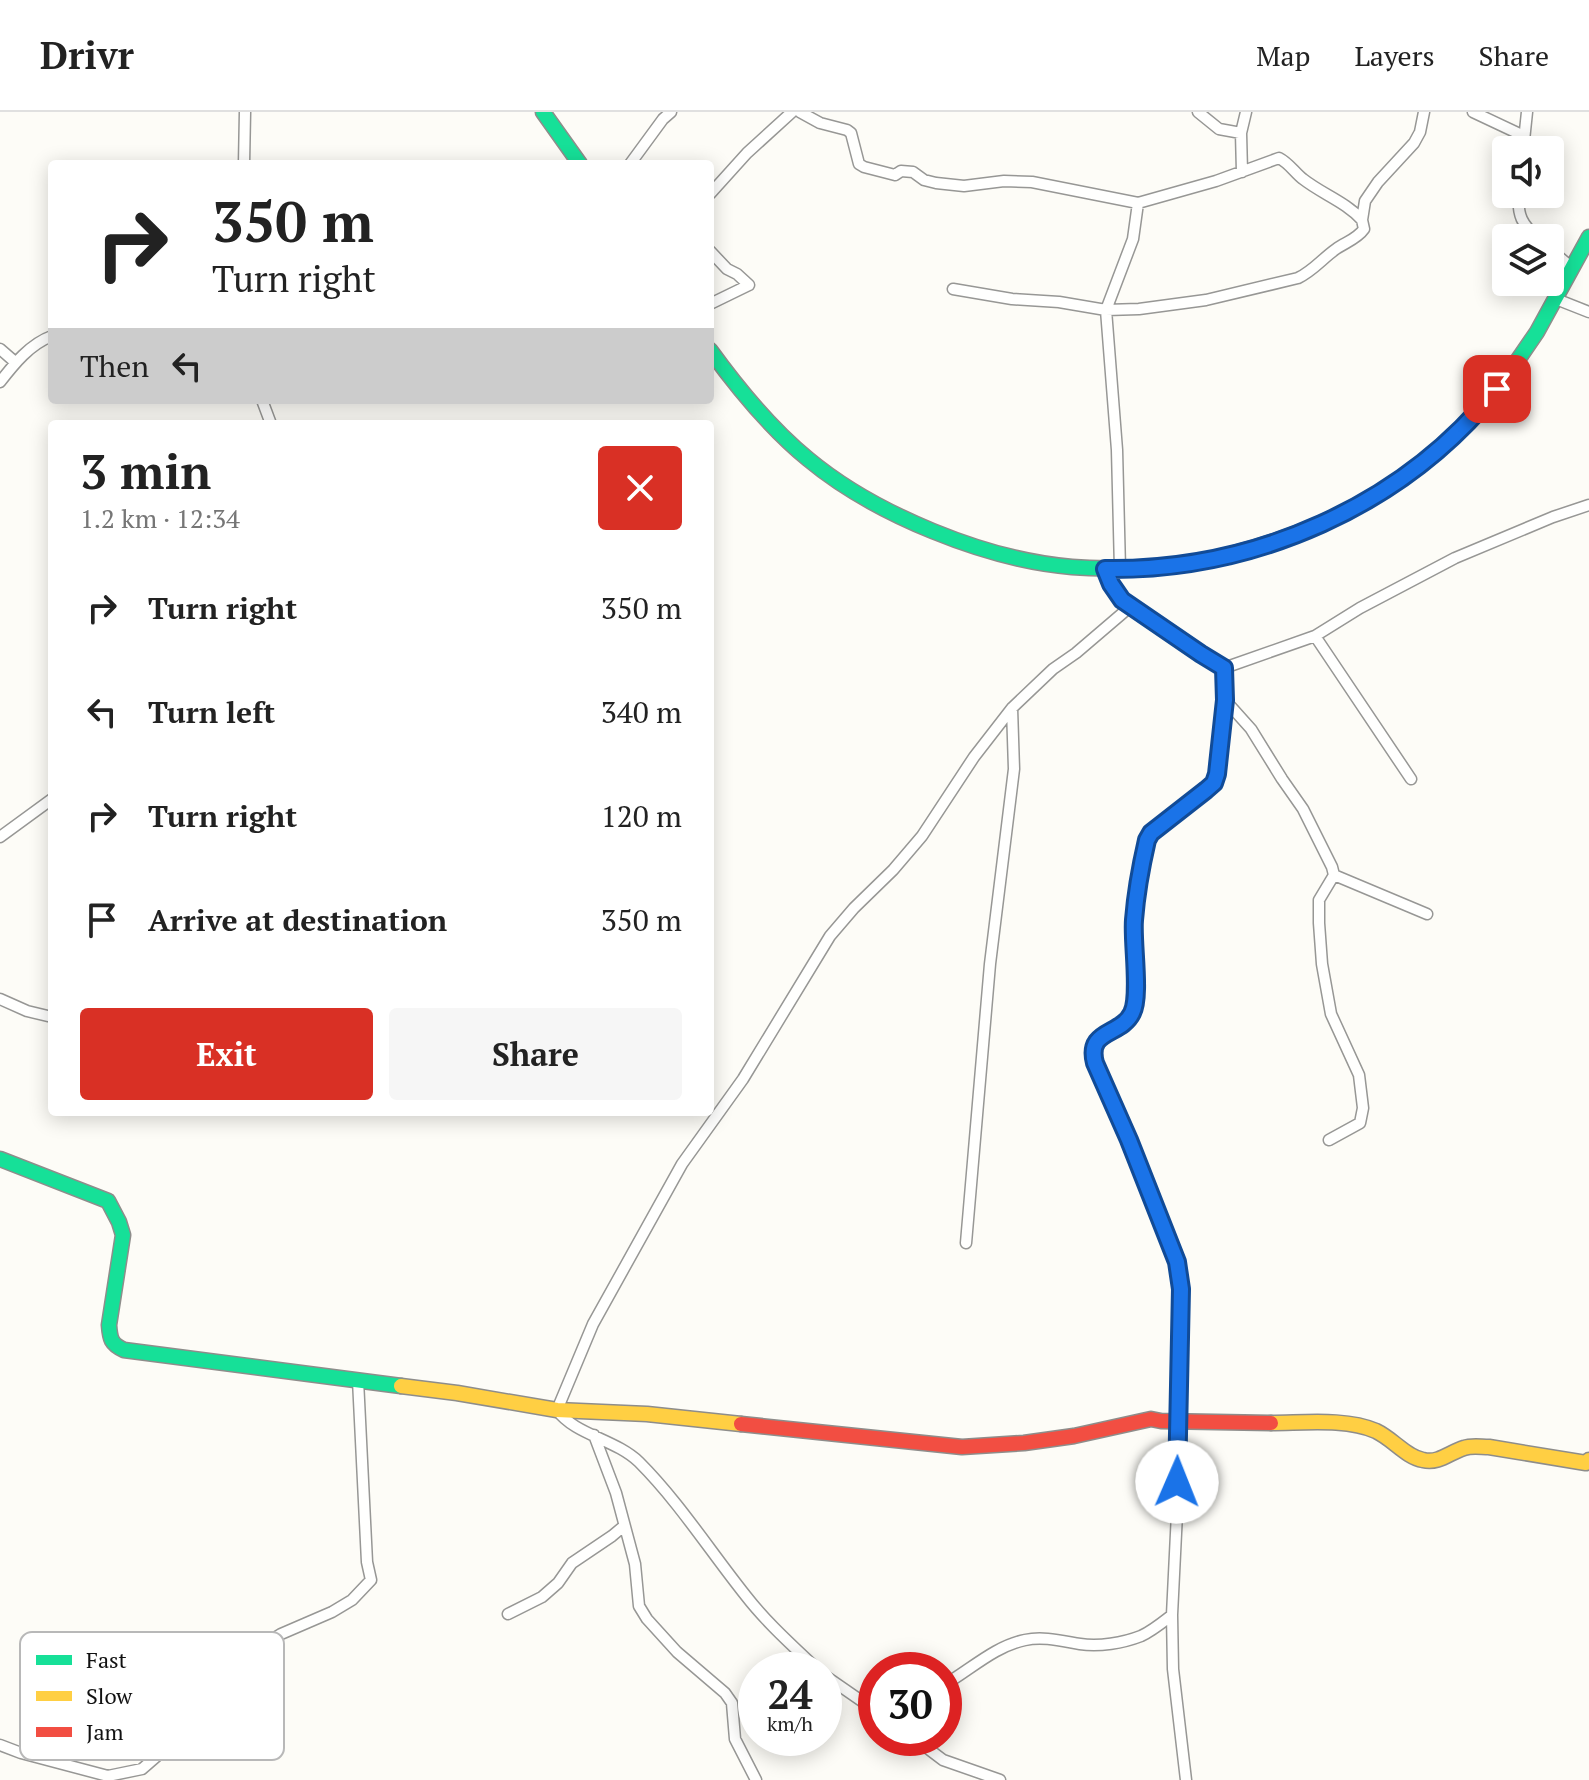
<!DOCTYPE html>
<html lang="en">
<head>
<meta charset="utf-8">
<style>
  body { margin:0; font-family:"PT Serif",serif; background:#f6f6f6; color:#222; height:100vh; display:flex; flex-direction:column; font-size:30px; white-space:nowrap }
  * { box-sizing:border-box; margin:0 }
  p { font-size:26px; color:#767676 }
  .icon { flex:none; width:44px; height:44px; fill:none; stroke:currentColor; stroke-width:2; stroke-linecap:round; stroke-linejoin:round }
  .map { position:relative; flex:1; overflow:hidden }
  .sheet { position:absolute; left:48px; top:308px; width:666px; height:696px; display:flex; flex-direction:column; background:#fff; border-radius:8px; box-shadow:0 4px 20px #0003 }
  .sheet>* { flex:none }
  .top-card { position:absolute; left:48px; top:48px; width:666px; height:244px; border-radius:8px; box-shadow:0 4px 20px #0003; background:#fff; color:#222; overflow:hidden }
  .fabs { position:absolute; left:1492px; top:24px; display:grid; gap:16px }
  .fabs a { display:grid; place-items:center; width:72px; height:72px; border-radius:8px; background:#fff; box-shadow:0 4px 20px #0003; font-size:40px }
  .speed { position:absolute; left:738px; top:1540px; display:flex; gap:16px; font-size:40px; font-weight:700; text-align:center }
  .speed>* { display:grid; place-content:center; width:104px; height:104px; border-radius:50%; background:#fff; box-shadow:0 4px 20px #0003; line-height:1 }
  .speed small { font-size:20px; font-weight:400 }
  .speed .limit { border:12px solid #d22; background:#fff; color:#111 }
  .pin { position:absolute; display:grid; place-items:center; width:68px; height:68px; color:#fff; margin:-34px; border-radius:16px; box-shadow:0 4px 12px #0006 }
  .me { position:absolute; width:88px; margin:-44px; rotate:1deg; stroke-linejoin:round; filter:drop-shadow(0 0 6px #0008) }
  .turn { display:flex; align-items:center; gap:28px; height:168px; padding:0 32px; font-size:36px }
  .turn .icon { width:104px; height:104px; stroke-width:2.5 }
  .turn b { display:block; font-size:56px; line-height:68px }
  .then { display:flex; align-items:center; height:76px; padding:0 32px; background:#0003; gap:16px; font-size:30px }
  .round { display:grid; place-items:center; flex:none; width:84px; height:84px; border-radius:8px; background:#f6f6f6 }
  .overview { display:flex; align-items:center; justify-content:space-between; height:136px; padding:0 32px }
  h1 { font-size:48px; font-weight:700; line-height:60px }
  .button { display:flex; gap:16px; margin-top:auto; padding:16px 32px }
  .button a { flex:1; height:92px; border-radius:8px; background:#d93025; color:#fff; font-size:32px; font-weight:700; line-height:92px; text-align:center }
  .button a+a { background:#f6f6f6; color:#222 }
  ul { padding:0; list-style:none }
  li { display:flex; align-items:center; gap:24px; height:104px; padding:0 32px }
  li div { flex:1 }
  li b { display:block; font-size:30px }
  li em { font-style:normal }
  header { display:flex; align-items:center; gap:48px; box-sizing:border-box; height:112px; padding:0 40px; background:#fff; border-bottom:2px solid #e0e0e0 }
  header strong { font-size:38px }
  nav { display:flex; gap:44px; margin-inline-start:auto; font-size:28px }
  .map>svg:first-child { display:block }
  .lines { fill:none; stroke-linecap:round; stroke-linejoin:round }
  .street-casing { stroke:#979795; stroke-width:13 }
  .fast-casing { stroke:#8e8d8b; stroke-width:17 }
  .slow-casing { stroke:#8e8d8b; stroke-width:17 }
  .jam-casing { stroke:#8e8d8b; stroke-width:17 }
  .street { stroke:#fffffe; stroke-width:10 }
  .fast { stroke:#16e098; stroke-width:14 }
  .slow { stroke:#ffcf43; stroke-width:14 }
  .jam { stroke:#f24e42; stroke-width:14 }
  .route-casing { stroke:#114b97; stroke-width:20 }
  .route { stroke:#1a73e8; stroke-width:14 }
  .key { fill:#fff; stroke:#b8b8b8; stroke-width:2 }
  .key-label { font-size:22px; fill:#111 }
</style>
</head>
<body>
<header>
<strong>Drivr</strong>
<nav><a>Map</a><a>Layers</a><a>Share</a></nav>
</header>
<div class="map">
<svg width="1589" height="1668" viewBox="0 0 1589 1668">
  <rect width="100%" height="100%" fill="#fdfcf7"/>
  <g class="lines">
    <g class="street-casing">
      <path id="street" d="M 800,0 L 820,11 L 847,18 L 851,21 L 859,52 L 864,55 L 895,63 L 901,59 L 913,60 L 924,68 L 936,71 L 964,74 L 1004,69 L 1032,70 L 1138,91 L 1216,69 L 1279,46 C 1289,51 1295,61 1303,67 C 1322,82 1346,90 1362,108
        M 1198,0 L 1219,17 L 1241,21
        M 1473,0 L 1524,24
        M 1523,38 L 1527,0
        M 244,52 L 245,0
        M 630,52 L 663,7 L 671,0
        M 1242,60 L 1241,21 L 1246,0
        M 710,82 L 747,41 L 792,0
        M 1519,82 C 1517,103 1522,113 1538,126
        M 1550,137 L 1572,156
        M 710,139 L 727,157 L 737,162 L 749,173 L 710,192
        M 953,177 L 1012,187 L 1059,190 L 1106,198 L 1139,197 L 1206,188 L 1298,166 C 1313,159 1323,146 1336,137 C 1346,130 1357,127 1364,117 L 1362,108 L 1365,89 L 1378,70 L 1414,31 L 1420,20 L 1424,0
        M 1556,187 L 1589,200
        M 0,237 L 15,250
        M 0,270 C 14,252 30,232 52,224
        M 262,288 L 271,312
        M 1105,457 L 1111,472 L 1122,488 L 1224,556 L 1225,588 L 1217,662 L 1214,671 L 1206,678 L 1151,721 L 1147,728 C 1141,754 1136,782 1134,808 C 1132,830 1141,885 1132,902 C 1121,924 1086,917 1095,951 L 1129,1028 L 1177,1150 L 1181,1177 L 1177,1401 L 1172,1503 L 1173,1557 L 1186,1668
        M 1120,457 L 1117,338 L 1106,198 L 1133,127 L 1138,91
        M 1315,524 L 1411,667
        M 1224,556 L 1315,524 L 1360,496 L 1455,446 L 1553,405 L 1589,393
        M 1225,588 L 1251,617 L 1282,667 L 1303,697 L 1332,755 L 1334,763 L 1319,788 L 1319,811 L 1322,852 L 1331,902 L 1359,963 L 1363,996 L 1360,1011 L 1329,1028
        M 0,725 L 52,687
        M 1334,763 L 1427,802
        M 0,887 L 27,899 L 52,905
        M 966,1131 L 990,852 L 1014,657 L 1012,596
        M 594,1323 L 616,1381 L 635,1452 L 639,1494 L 647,1507 L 677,1540 L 725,1581 L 732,1591 L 735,1627 L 756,1668
        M 508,1502 L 542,1485 L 558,1471 L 572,1451 L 612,1424 L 624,1414
        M 818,1558 C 793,1534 767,1511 746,1484 C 710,1439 679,1390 639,1350 C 615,1327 575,1323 557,1298 L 593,1212 L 682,1052 L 743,967 L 830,824 L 854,796 L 893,758 L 922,724 L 974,645 L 1012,596 L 1053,557 L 1076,541 L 1131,494
        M 824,1563 L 876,1599
        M 944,1573 C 970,1558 995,1534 1025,1528 C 1043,1524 1062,1529 1080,1532 C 1099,1535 1123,1531 1141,1524 C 1152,1519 1163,1510 1172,1503
        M 914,1626 L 943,1648 L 1000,1668
        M 0,1633 L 21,1641 L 108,1664 L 142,1657 L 157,1644 L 167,1611 L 199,1588 L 243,1546 L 281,1522 L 332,1500 L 352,1488 L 371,1468 L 367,1450 L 358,1268"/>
    </g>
    <g class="fast-casing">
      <path id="fast" d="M 543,0 L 580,52
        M 710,238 C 739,278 770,316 808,347 C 874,402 986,448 1072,455 C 1109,458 1145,456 1182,453
        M 1502,271 L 1537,220 L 1589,125
        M 0,1047 L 108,1089 L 119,1110 L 123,1123 L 109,1213 C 110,1227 111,1232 124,1238 L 401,1274"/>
    </g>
    <g class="slow-casing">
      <path id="slow" d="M 1182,453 C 1312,429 1418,375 1502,271
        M 401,1274 L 457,1281 L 557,1298 L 647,1302 L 741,1312
        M 1271,1311 C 1304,1311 1346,1306 1376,1319 C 1393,1327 1406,1345 1423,1348 C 1439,1352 1450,1340 1464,1336 C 1472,1333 1481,1335 1489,1335 L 1586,1351 L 1589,1348"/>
    </g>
    <g class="jam-casing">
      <path id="jam" d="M 741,1312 L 962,1335 L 1024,1331 L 1074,1324 L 1151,1307 L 1161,1309 L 1271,1311"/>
    </g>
    <use href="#street" class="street"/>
    <use href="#fast" class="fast"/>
    <use href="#slow" class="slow"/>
    <use href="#jam" class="jam"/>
  </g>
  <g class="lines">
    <g class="route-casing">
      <path id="route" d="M 1177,1370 L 1181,1177 L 1177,1150 L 1129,1028 L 1095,951 C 1086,917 1121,924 1132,901 C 1141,884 1132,830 1134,808 C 1136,782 1141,754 1147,728 L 1151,721 L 1206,678 L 1214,671 L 1217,662 L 1225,588 L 1224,556 L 1201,542 L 1122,488 L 1111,472 L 1105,457 C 1255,459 1403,394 1497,277"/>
    </g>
    <use href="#route" class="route"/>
  </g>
  <rect x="20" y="1520" width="264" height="128" rx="12" class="key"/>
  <rect x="36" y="1543" width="36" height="10" fill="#16e098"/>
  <rect x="36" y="1579" width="36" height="10" fill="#ffcf43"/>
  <rect x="36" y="1615" width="36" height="10" fill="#f24e42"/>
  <g class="key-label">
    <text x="86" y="1556">Fast</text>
    <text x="86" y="1592">Slow</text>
    <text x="86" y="1628">Jam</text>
  </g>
</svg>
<div class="fabs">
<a><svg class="icon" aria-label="sound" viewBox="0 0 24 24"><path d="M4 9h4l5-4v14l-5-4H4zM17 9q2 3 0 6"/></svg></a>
<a><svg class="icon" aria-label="layers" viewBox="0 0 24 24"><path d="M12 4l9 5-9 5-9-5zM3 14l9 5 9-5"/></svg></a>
</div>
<div class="speed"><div>24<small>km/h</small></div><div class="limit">30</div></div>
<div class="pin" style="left:1497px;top:277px;background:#d93025"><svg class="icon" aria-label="arrive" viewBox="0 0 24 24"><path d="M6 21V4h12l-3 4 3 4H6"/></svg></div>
<svg class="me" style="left:1177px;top:1370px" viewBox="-20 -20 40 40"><circle r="19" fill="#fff"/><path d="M0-13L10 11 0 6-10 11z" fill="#1a73e8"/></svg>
<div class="top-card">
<div class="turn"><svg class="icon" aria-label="right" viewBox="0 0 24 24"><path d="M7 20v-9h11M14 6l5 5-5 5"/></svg><div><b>350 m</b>Turn right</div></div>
<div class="then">Then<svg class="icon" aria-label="left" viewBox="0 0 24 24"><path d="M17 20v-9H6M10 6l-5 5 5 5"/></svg></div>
</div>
<section class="sheet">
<div class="overview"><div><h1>3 min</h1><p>1.2 km · 12:34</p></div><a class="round" style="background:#d93025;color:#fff"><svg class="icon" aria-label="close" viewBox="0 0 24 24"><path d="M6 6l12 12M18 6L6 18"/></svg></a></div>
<ul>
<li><svg class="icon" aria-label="right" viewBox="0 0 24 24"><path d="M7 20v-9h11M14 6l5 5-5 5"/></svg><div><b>Turn right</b></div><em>350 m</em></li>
<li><svg class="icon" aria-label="left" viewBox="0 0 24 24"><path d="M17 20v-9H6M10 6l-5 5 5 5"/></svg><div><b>Turn left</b></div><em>340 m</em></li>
<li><svg class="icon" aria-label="right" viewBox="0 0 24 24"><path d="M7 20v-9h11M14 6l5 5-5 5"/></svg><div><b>Turn right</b></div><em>120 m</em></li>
<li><svg class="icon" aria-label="arrive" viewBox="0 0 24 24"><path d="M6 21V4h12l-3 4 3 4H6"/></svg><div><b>Arrive at destination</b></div><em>350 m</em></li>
</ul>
<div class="button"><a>Exit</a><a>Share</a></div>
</section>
</div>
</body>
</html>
